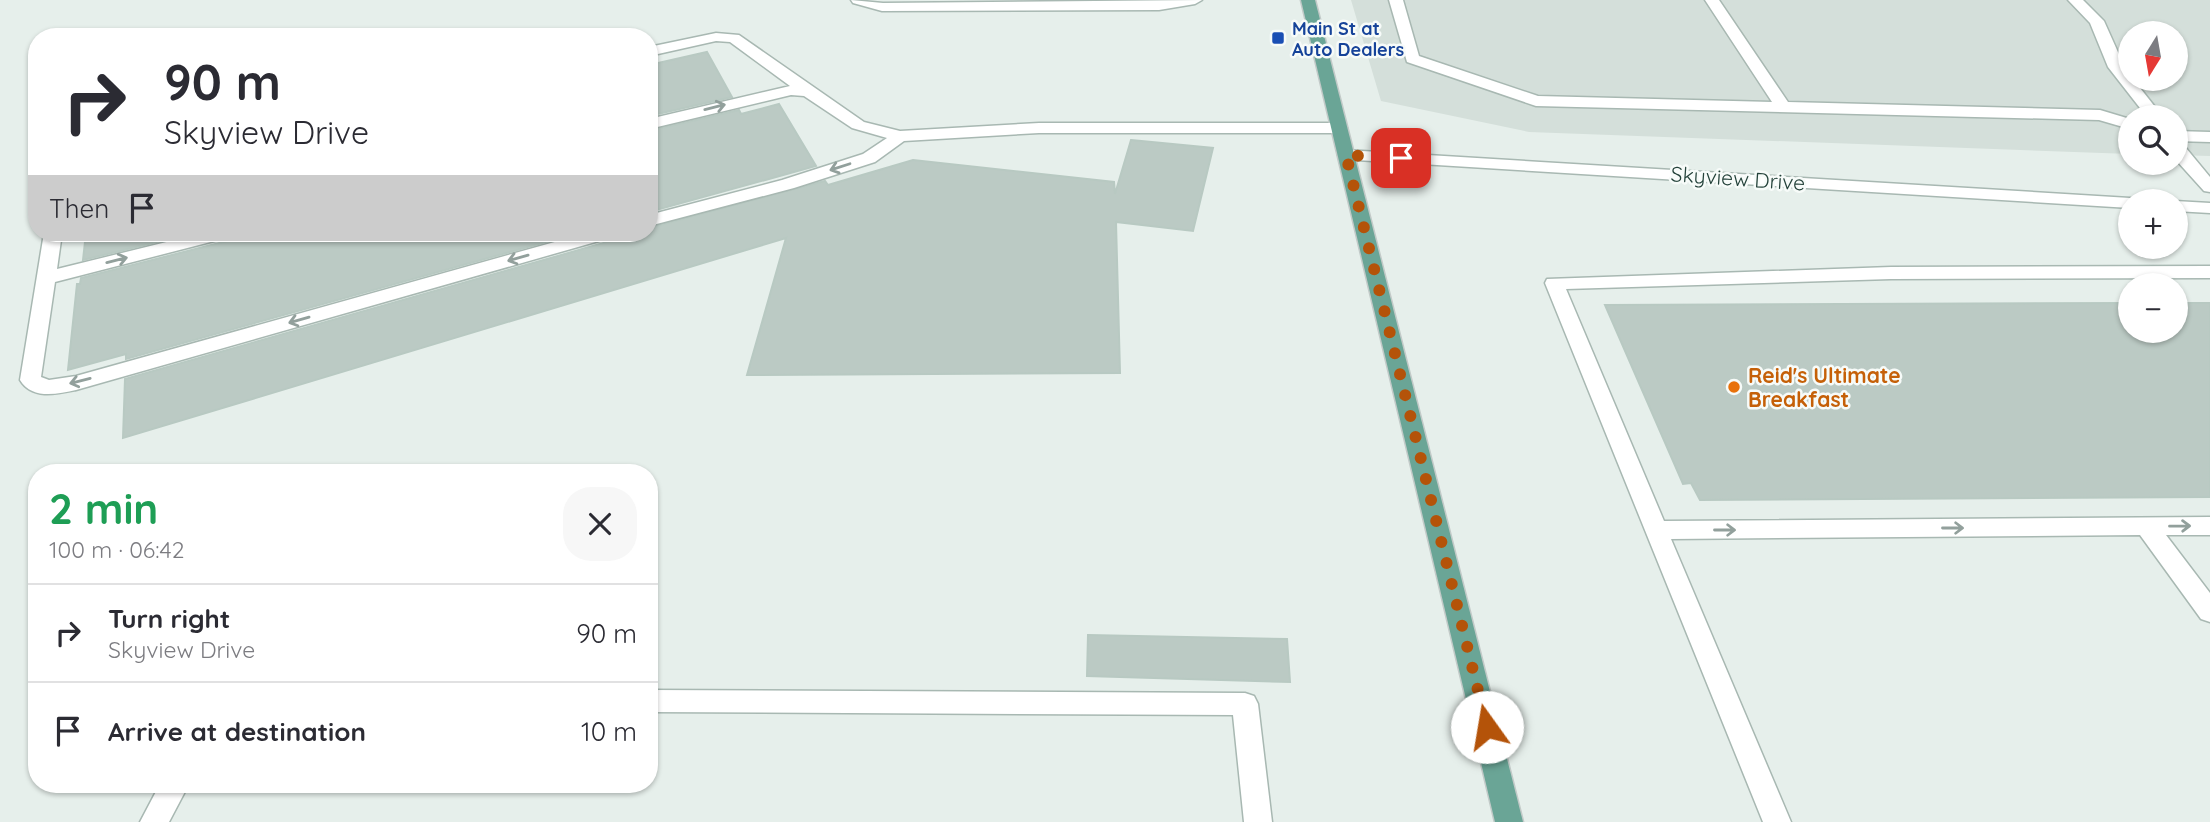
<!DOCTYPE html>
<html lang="en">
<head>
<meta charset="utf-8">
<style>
  body { margin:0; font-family:Quicksand,sans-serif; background:#f7f7f7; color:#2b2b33; height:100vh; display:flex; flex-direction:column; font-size:26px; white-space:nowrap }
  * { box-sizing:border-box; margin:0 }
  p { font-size:23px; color:#7c7c81 }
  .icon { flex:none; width:38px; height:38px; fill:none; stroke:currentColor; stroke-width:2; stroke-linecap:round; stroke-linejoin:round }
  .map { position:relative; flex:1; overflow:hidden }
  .drawer { position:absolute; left:28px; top:464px; width:630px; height:329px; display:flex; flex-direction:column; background:#fff; border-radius:28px; box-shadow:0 2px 5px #0004 }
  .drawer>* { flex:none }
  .banner { position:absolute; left:28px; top:28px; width:630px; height:214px; border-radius:28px; box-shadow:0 2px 5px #0004; background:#fff; color:#2b2b33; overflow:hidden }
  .needle { width:46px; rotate:191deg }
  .fabs { position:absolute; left:2118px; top:21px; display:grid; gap:14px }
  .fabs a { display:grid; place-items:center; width:70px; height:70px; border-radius:50%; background:#fff; box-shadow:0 2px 5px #0004; font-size:35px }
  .pin { position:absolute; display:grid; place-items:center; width:60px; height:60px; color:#fff; margin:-30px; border-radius:14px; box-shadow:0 4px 10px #0006 }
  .me { position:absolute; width:77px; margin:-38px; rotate:347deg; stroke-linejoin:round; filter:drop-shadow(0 0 5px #0008) }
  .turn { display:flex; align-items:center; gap:24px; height:147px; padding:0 21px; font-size:32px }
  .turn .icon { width:91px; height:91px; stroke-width:2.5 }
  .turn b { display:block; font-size:49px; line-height:60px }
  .then { display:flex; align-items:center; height:66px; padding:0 21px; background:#0003; gap:14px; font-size:26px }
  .round { display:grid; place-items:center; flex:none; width:74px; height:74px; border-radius:28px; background:#f7f7f7 }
  .overview { display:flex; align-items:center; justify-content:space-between; height:119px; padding:0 21px }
  h1 { font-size:42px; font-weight:700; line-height:52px; color:#1e9e55 }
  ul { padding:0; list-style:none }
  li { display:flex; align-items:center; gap:21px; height:98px; padding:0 21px; border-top:2px solid #e1e1e2 }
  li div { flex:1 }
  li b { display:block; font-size:26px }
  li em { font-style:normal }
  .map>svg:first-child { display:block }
  .built { fill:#d4dfda; fill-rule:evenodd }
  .building { fill:#bbcac4; stroke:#b8c9c2; stroke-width:2 }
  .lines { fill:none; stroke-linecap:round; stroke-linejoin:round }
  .service-casing { stroke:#a8b8b2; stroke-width:3 }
  .minor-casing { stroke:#a8b8b2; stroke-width:3 }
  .primary-casing { stroke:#c2cac8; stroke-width:3 }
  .service { fill:#fff; fill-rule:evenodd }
  .minor { fill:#fff; fill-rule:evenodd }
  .primary { fill:#6aa596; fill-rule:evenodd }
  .oneway { stroke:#92a09c }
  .route { stroke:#b45309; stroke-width:12; stroke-dasharray:0 21.6 }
  .transit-dot { fill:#1a4fb4; stroke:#f7fbf9; stroke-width:2.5 }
  .food-dot { fill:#e8710a; stroke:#f7fbf9; stroke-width:2.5 }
  .labels { text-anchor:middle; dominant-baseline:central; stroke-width:5; stroke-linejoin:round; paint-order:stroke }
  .far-transit-label { font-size:18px; font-weight:bold; fill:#164399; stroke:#f7fbf9; text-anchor:start }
  .street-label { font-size:21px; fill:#24423a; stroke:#f7fbf9 }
  .food-label { font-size:21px; font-weight:bold; fill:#c56008; stroke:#f7fbf9; text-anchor:start }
</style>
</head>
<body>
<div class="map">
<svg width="2210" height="822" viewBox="0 0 2210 822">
  <rect width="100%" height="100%" fill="#e6efeb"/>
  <path class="built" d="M 1351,0 L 2210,0 L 2210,156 L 2175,155 L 2175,117 L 2130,117 L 2130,154 L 1529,132 L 1381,101 ZM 2130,33 L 2175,33 L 2175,79 L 2130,79 Z"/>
  <path class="building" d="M 707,52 L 732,97 L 649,116 L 649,65 Z
    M 779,104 L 816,166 L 649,212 L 649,131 L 739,110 L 741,114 Z
    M 1131,140 L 1213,148 L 1193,231 L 1116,222 L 1120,373 L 747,375 L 786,238 L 123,438 L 125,379 L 614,240 L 619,233 L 649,233 L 649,228 L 825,181 L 828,185 L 913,160 L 1114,182 L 1115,194 Z
    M 86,233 L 193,233 L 83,260 Z
    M 236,233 L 578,233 L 126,359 L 126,354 L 68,370 L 77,284 L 80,284 L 81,278 L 231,240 Z
    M 2130,303 L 2130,331 L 2175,331 L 2175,303 L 2210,303 L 2210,497 L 1700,500 L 1691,483 L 1683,484 L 1605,305 Z
    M 1088,635 L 1287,639 L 1290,682 L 1087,676 Z"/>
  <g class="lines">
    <g class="service-casing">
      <path id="service" d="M 851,0 L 883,3 L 1202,0 L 1195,4 L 1159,10 L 882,11 L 853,3 Z
        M 1389,0 L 1403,0 L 1419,56 L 1538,96 L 1772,102 L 1705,0 L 1719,0 L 1788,102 L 2100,110 L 2130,119 L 2130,129 L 2099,120 L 1536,106 L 1407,62 Z
        M 2068,0 L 2083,0 L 2104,21 L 2130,79 L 2133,79 L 2163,117 L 2147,117 L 2108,67 L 2090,23 Z
        M 716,33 L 739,35 L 864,122 L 900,131 L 1039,123 L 1339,123 L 1347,128 L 1339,133 L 1039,133 L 904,141 L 875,162 L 794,188 L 649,226 L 649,215 L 782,180 L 863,154 L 887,138 L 852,128 L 804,96 L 791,95 L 649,129 L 649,119 L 790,86 L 730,42 L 716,41 L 649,56 L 649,47 Z
        M 2175,131 L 2210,132 L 2210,142 L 2175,141 Z
        M 2175,141 L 2181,142 L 2210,177 L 2210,192 L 2204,191 L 2176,160 Z
        M 44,233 L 62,233 L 57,269 L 203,233 L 233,233 L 230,237 L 55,282 L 41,377 L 49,380 L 76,376 L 587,233 L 616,233 L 613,237 L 76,390 C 57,394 32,400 20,380 Z
        M 2210,266 L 2210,278 L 1891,279 L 1566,289 L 1664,521 L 2210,517 L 2210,535 L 2166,535 L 2210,593 L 2210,622 L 2201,619 L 2140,535 L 1671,539 L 1791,822 L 1763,822 L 1545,283 L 1547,279 L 1891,267 Z
        M 649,690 L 1245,693 L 1254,696 L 1258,704 L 1272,822 L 1244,822 L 1233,715 L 649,712 Z
        M 160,784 L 189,784 L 169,822 L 140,822 Z"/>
    </g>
    <g class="minor-casing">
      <path id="minor" d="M 1346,150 L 2130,198 L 2138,201 L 2130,201 L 2130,208 L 1340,159 L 1338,155 L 1340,151 Z
        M 2173,201 L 2175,201 L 2210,203 L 2210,213 L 2175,211 L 2175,201 Z"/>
    </g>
    <g class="primary-casing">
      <path id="primary" d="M 1301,0 L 1315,0 L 1523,822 L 1495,822 Z"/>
    </g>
    <use href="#service" class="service"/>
    <use href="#minor" class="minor"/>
    <use href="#primary" class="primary"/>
  </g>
  <defs><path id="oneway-shaft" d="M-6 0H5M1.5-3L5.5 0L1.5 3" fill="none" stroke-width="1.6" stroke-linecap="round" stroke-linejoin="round" transform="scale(1.75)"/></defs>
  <g class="oneway">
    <use href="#oneway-shaft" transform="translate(715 107) rotate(-14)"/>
    <use href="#oneway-shaft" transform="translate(840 167) rotate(162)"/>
    <use href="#oneway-shaft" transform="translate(518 258) rotate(164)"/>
    <use href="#oneway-shaft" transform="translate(117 260) rotate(-14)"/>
    <use href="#oneway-shaft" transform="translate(299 320) rotate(164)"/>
    <use href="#oneway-shaft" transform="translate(80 381) rotate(166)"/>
    <use href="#oneway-shaft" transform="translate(2180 526) rotate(-1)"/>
    <use href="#oneway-shaft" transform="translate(1953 528)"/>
    <use href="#oneway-shaft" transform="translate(1725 530)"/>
  </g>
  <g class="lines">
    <path class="route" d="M 1401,158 L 1346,155 L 1487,727"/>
  </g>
  <rect class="transit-dot" x="1271" y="31" width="14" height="14" rx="3.5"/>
  <circle class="food-dot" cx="1734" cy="387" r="7"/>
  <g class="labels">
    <g class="far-transit-label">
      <text x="1292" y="28">Main St at<tspan x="1292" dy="21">Auto Dealers</tspan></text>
    </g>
    <g class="street-label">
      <text transform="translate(1738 178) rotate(4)">Skyview Drive</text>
    </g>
    <g class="food-label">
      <text x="1748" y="375">Reid's Ultimate<tspan x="1748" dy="24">Breakfast</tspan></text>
    </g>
  </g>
</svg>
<div class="fabs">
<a><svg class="needle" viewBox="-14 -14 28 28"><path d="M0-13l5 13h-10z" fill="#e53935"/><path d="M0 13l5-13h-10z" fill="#7c7c81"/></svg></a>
<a><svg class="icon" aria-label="search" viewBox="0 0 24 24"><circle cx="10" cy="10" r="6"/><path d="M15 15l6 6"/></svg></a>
<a>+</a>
<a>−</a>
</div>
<div class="pin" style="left:1401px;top:158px;background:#d93025"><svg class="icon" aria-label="arrive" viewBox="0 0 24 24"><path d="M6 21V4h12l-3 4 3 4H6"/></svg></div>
<svg class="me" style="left:1487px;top:727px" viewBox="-20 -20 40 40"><circle r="19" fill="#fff"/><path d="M0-13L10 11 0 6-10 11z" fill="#b45309"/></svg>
<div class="banner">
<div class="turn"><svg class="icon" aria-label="right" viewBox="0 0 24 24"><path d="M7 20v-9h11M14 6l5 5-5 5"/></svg><div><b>90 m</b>Skyview Drive</div></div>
<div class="then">Then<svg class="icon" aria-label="arrive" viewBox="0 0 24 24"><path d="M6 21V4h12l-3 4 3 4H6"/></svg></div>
</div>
<section class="drawer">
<div class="overview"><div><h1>2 min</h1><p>100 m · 06:42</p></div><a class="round"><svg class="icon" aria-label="close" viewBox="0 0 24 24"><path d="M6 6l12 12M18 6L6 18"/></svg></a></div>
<ul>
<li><svg class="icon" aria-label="right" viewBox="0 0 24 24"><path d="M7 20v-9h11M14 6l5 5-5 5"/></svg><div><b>Turn right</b><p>Skyview Drive</p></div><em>90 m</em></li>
<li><svg class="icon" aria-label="arrive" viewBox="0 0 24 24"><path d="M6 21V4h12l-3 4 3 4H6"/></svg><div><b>Arrive at destination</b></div><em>10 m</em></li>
</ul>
</section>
</div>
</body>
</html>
